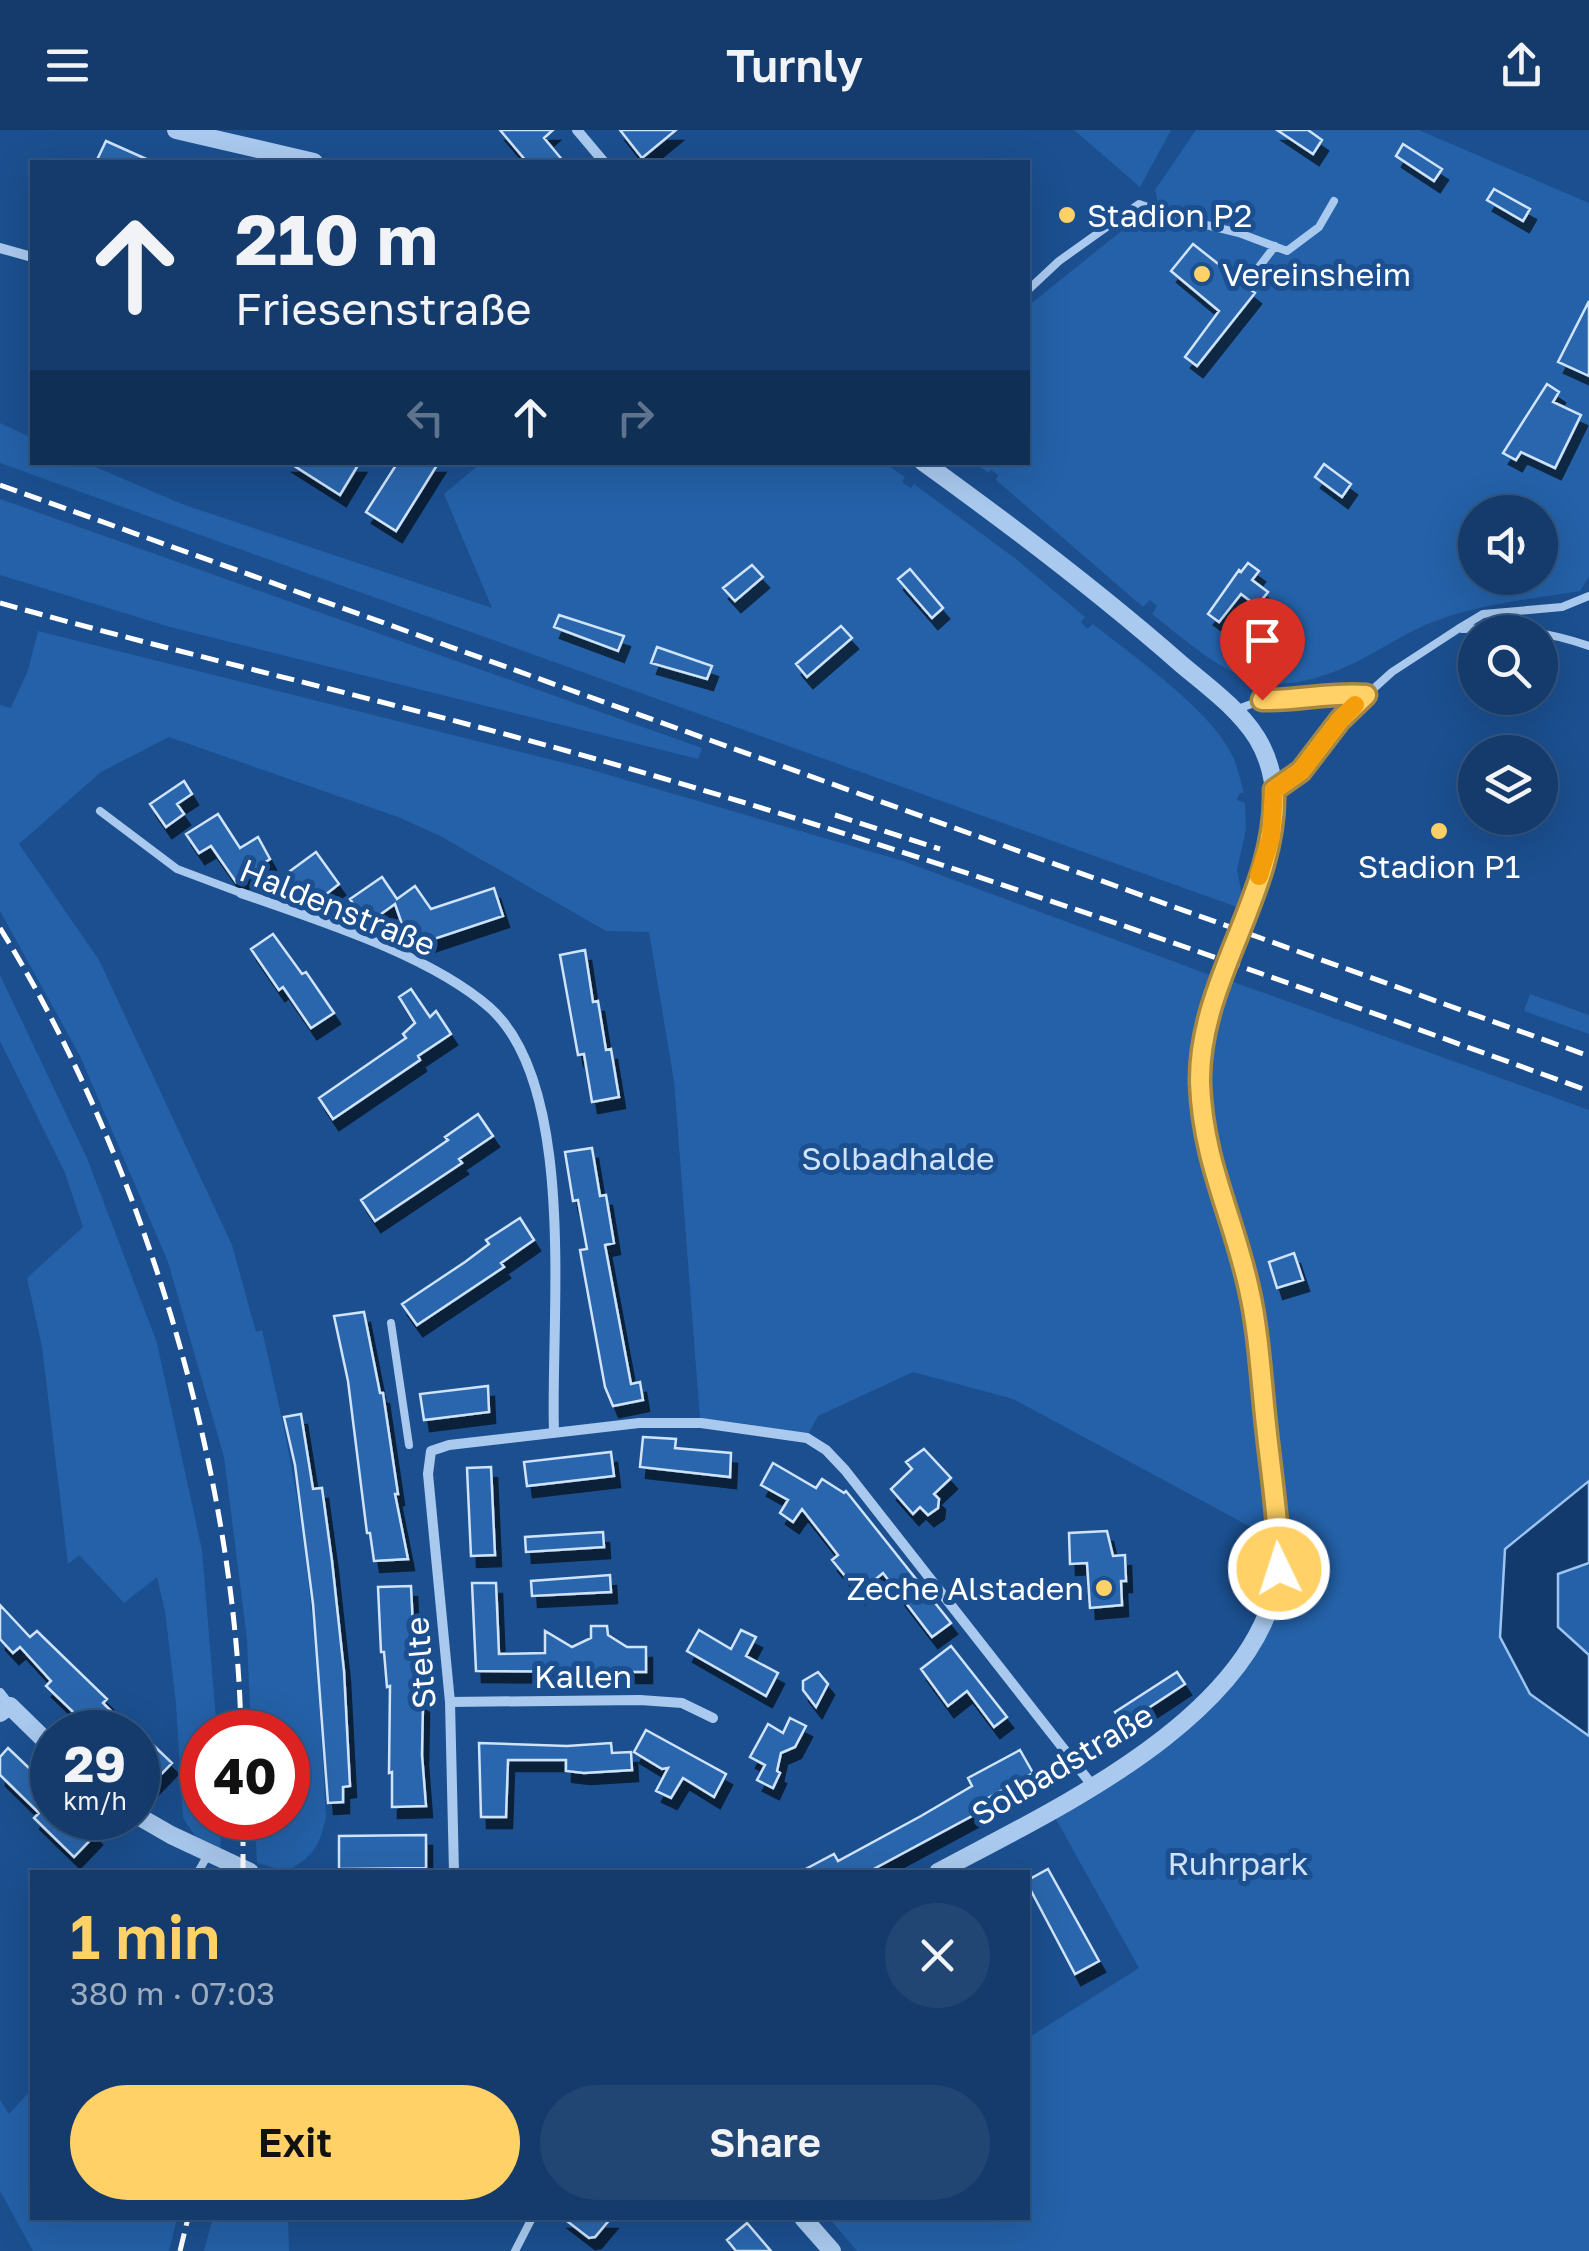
<!DOCTYPE html>
<html lang="en">
<head>
<meta charset="utf-8">
<style>
  body { margin:0; font-family:"Golos Text",sans-serif; background:#214673; color:#f1f3f6; height:100vh; display:flex; flex-direction:column; font-size:38px; white-space:nowrap }
  * { box-sizing:border-box; margin:0 }
  p { font-size:32px; color:#9dadc1 }
  .icon { flex:none; width:55px; height:55px; fill:none; stroke:currentColor; stroke-width:2; stroke-linecap:round; stroke-linejoin:round }
  .map { position:relative; flex:1; overflow:hidden }
  .drawer { position:absolute; left:30px; top:1740px; width:1000px; height:350px; display:flex; flex-direction:column; background:#143b6b; border-radius:0px; box-shadow:0 10px 40px #0002,0 0 0 2px #33557e }
  .drawer>* { flex:none }
  .banner { position:absolute; left:30px; top:30px; width:1000px; height:305px; border-radius:0px; box-shadow:0 10px 40px #0002,0 0 0 2px #33557e; background:#143b6b; color:#f1f3f6; overflow:hidden }
  .controls { position:absolute; left:1458px; top:365px; display:grid; gap:20px }
  .controls a { display:grid; place-items:center; width:100px; height:100px; border-radius:50%; background:#143b6b; box-shadow:0 10px 40px #0002,0 0 0 2px #33557e; font-size:50px }
  .speed { position:absolute; left:30px; top:1580px; display:flex; gap:20px; font-size:50px; font-weight:700; text-align:center }
  .speed>* { display:grid; place-content:center; width:130px; height:130px; border-radius:50%; background:#143b6b; box-shadow:0 10px 40px #0002,0 0 0 2px #33557e; line-height:1 }
  .speed small { font-size:25px; font-weight:400 }
  .speed .limit { border:15px solid #d22; background:#fff; color:#111 }
  .pin { position:absolute; display:grid; place-items:center; width:85px; height:85px; color:#fff; margin:-102px -42px; border-radius:50% 50% 50% 0; rotate:-45deg; box-shadow:0 0 10px #0007 }
  .pin .icon { rotate:45deg }
  .me { position:absolute; width:110px; margin:-55px; rotate:356deg; stroke-linejoin:round; filter:drop-shadow(0 0 8px #0008) }
  .turn { display:flex; align-items:center; gap:35px; height:210px; padding:0 40px; font-size:45px }
  .turn .icon { width:130px; height:130px; stroke-width:2.5 }
  .turn b { display:block; font-size:70px; line-height:85px }
  .lanes { display:flex; align-items:center; height:95px; padding:0 40px; background:#0003; justify-content:center; gap:50px; direction:ltr }
  .lanes .off { opacity:.35 }
  .round { display:grid; place-items:center; flex:none; width:105px; height:105px; border-radius:52px; background:#214673 }
  .headline { display:flex; align-items:center; justify-content:space-between; height:170px; padding:0 40px }
  h1 { font-size:60px; font-weight:600; line-height:75px; color:#ffd166 }
  .button { display:flex; gap:20px; margin-top:auto; padding:20px 40px }
  .button a { flex:1; height:115px; border-radius:60px; background:#ffd166; color:#111; font-size:40px; font-weight:600; line-height:115px; text-align:center }
  .button a+a { background:#214673; color:#f1f3f6 }
  header { display:flex; justify-content:space-between; align-items:center; height:130px; padding:0 40px; background:#143b6b; font-size:45px; font-weight:600 }
  .map>svg:first-child { display:block }
  .green { fill:#2461a8; fill-rule:evenodd }
  .water { fill:#123a6d; stroke:#9cc4f0; stroke-width:2.5 }
  .building { fill:#2a66ad; stroke:#cfe3fa; stroke-width:2.5; filter:url(#shadow) }
  .lines { fill:none; stroke-linecap:round; stroke-linejoin:round }
  .service { stroke:#a9c9ee; stroke-width:8 }
  .minor { stroke:#a9c9ee; stroke-width:10 }
  .tertiary { stroke:#a9c9ee; stroke-width:18 }
  .rail { stroke:#fff; stroke-width:5; stroke-dasharray:18 8; stroke-linecap:butt }
  .route-casing { stroke:#a68842; stroke-width:25 }
  .route { stroke:#ffd166; stroke-width:18 }
  .slow { stroke:#f59e0b; stroke-width:18 }
  .poi-dot { fill:#ffd166; stroke:#1b4f8f; stroke-width:4 }
  .labels { text-anchor:middle; dominant-baseline:central; stroke-width:10; stroke-linejoin:round; paint-order:stroke }
  .poi-label { font-size:32px; fill:#fff; stroke:#1b4f8f; text-anchor:start }
  .street-label { font-size:32px; fill:#fff; stroke:#1b4f8f }
  .park-label { font-size:32px; fill:#cfe3fa; stroke:#1b4f8f }
</style>
</head>
<body>
<header><svg class="icon" aria-label="menu" viewBox="0 0 24 24"><path d="M4 6h16M4 12h16M4 18h16"/></svg>Turnly<svg class="icon" aria-label="share" viewBox="0 0 24 24"><path d="M12 15V3M7 8l5-5 5 5M5 13v7h14v-7"/></svg></header>
<div class="map">
<svg width="1589" height="2121" viewBox="0 0 1589 2121">
  <defs>
    <filter id="shadow"><feDropShadow dx="6" dy="11" stdDeviation="0" flood-color="#0009"/></filter>
  </defs>
  <rect width="100%" height="100%" fill="#1b4f8f"/>
  <path class="green" d="M 1074,0 L 1171,0 L 1140,57 Z
    M 1196,0 L 1419,0 L 1589,73 L 1589,447 L 1580,461 C 1530,469 1477,474 1430,493 C 1405,503 1381,520 1356,532 C 1261,579 1225,542 1152,484 L 1157,476 L 1150,470 L 1143,477 L 996,350 L 998,345 L 991,340 L 989,343 L 974,333 L 1028,332 L 1028,176 L 1145,82 L 1151,85 L 1158,73 L 1155,60 ZM 1475,382 L 1540,382 L 1540,448 L 1475,448 Z
    M 0,293 L 32,308 L 32,332 L 86,333 L 182,374 L 492,478 L 444,364 L 481,333 L 884,333 L 905,347 L 902,352 L 911,358 L 914,354 L 1016,429 L 1085,487 L 1081,492 L 1087,499 L 1093,494 C 1134,527 1210,579 1232,625 C 1238,636 1240,651 1244,663 L 1240,663 L 1237,670 L 1245,673 L 1246,699 L 1237,740 L 1245,780 L 0,333 Z
    M 0,369 L 702,618 L 698,629 L 170,497 L 0,445 Z
    M 38,501 L 585,638 L 903,731 L 1221,849 L 1196,970 L 1250,1188 L 1273,1409 L 1013,1269 L 913,1242 L 818,1286 L 806,1308 C 772,1295 736,1292 700,1289 L 674,951 L 649,802 L 606,801 L 442,707 L 398,687 L 169,607 L 101,642 L 19,714 L 99,830 L 232,1115 L 256,1202 L 262,1200 C 272,1245 283,1290 291,1335 C 313,1451 319,1569 326,1687 C 321,1710 315,1726 293,1737 L 291,1742 L 257,1733 L 255,1688 L 288,1688 L 288,1602 L 251,1602 L 247,1509 L 224,1327 L 168,1132 L 80,926 L 0,781 L 0,575 L 11,578 L 28,540 Z
    M 0,845 L 87,1028 L 157,1213 L 202,1420 L 217,1602 L 202,1602 L 202,1688 L 220,1688 L 221,1723 L 202,1716 L 183,1688 L 176,1574 L 165,1481 L 157,1447 L 124,1473 L 79,1425 L 68,1434 L 42,1217 L 27,1148 L 83,1097 L 65,1043 L 0,911 Z
    M 1228,850 L 1589,980 L 1589,1351 L 1505,1419 L 1530,1564 L 1589,1606 L 1589,2121 L 857,2121 L 829,2088 L 1028,2088 L 1028,1908 L 1139,1838 L 1053,1684 L 1235,1541 L 1284,1419 L 1252,1158 L 1211,1009 L 1207,927 Z
    M 1530,864 L 1589,885 L 1589,904 L 1524,881 Z
    M 1589,1433 L 1589,1525 L 1558,1497 L 1558,1444 Z
    M 32,1959 L 32,2088 L 177,2088 L 169,2121 L 33,2121 L 0,2061 L 0,1970 L 9,1984 Z
    M 213,2088 L 288,2088 L 289,2121 L 204,2121 Z"/>
  <path class="water" d="M 1589,1351 L 1589,1433 L 1558,1444 L 1558,1497 L 1589,1525 L 1589,1606 L 1530,1564 L 1500,1507 L 1505,1419 Z"/>
  <path class="building" d="M 500,0 L 553,0 L 544,8 L 564,32 L 527,32 Z
    M 620,0 L 676,0 L 642,28 Z
    M 1277,0 L 1308,0 L 1322,10 L 1313,24 Z
    M 106,11 L 153,32 L 96,32 Z
    M 1403,14 L 1442,39 L 1434,51 L 1396,26 Z
    M 1494,59 L 1530,79 L 1523,91 L 1487,70 Z
    M 1193,114 L 1255,163 L 1197,236 L 1185,227 L 1219,181 L 1171,141 Z
    M 1589,171 L 1589,246 L 1558,232 Z
    M 1547,254 L 1559,262 L 1553,272 L 1581,285 L 1555,338 L 1521,322 L 1516,330 L 1503,323 Z
    M 288,332 L 360,332 L 340,365 Z
    M 398,332 L 439,332 L 396,401 L 366,382 Z
    M 1324,334 L 1351,354 L 1342,367 L 1315,347 Z
    M 1248,433 L 1259,441 L 1252,450 L 1268,462 L 1257,476 L 1241,464 L 1219,492 L 1208,484 L 1239,440 L 1241,442 Z
    M 752,435 L 763,447 L 735,471 L 723,458 Z
    M 910,439 L 943,478 L 932,488 L 898,449 Z
    M 559,485 L 624,506 L 618,521 L 554,497 Z
    M 841,496 L 852,508 L 807,547 L 796,534 Z
    M 657,517 L 712,536 L 707,549 L 651,533 Z
    M 184,651 L 192,664 L 177,674 L 184,684 L 166,697 L 150,674 Z
    M 218,684 L 240,718 L 258,707 L 270,729 L 236,752 L 211,716 L 199,723 L 186,704 Z
    M 316,722 L 339,754 L 315,773 L 304,759 L 299,762 L 286,744 Z
    M 382,747 L 397,769 L 415,756 L 431,779 L 494,758 L 503,786 L 410,817 L 395,774 L 367,794 L 350,769 Z
    M 273,804 L 302,844 L 306,842 L 334,883 L 311,898 L 283,857 L 279,860 L 251,819 Z
    M 585,820 L 593,872 L 598,871 L 606,920 L 611,919 L 619,967 L 592,972 L 584,924 L 578,925 L 560,825 Z
    M 411,859 L 430,887 L 436,881 L 451,904 L 418,926 L 420,930 L 333,989 L 319,968 L 406,908 L 403,904 L 415,893 L 399,867 Z
    M 478,984 L 493,1006 L 459,1029 L 462,1033 L 375,1091 L 361,1070 L 448,1010 L 445,1007 Z
    M 592,1018 L 600,1066 L 606,1065 L 614,1113 L 605,1115 L 631,1254 L 640,1252 L 643,1270 L 613,1276 L 605,1257 L 580,1120 L 587,1119 L 578,1070 L 573,1071 L 565,1022 Z
    M 520,1088 L 534,1110 L 501,1133 L 504,1137 L 417,1195 L 402,1174 L 465,1132 L 489,1114 L 486,1110 Z
    M 1294,1123 L 1303,1150 L 1277,1158 L 1269,1132 Z
    M 364,1182 L 380,1263 L 383,1263 L 398,1364 L 395,1364 L 408,1429 L 374,1431 L 370,1403 L 367,1403 L 348,1251 L 334,1186 Z
    M 488,1256 L 489,1282 L 424,1290 L 420,1264 Z
    M 301,1284 L 313,1359 L 322,1358 L 332,1431 L 344,1541 L 350,1656 L 343,1657 L 343,1672 L 328,1673 L 313,1474 L 295,1335 L 284,1287 Z
    M 643,1307 L 676,1309 L 675,1318 L 731,1323 L 730,1347 L 640,1337 Z
    M 924,1319 L 951,1348 L 934,1364 L 939,1369 L 938,1378 L 928,1385 L 920,1377 L 913,1384 L 891,1359 L 912,1339 L 906,1332 Z
    M 611,1322 L 614,1346 L 527,1356 L 524,1332 Z
    M 773,1333 L 816,1358 L 822,1349 L 844,1363 L 846,1361 L 951,1493 L 932,1507 L 883,1443 L 859,1463 L 832,1430 L 838,1425 L 802,1379 L 793,1392 L 780,1383 L 788,1370 L 761,1355 Z
    M 491,1337 L 495,1425 L 471,1426 L 467,1338 Z
    M 1107,1401 L 1113,1426 L 1125,1425 L 1126,1451 L 1121,1451 L 1122,1475 L 1090,1478 L 1087,1433 L 1070,1434 L 1069,1403 Z
    M 603,1402 L 604,1417 L 526,1422 L 525,1407 Z
    M 610,1445 L 611,1462 L 532,1466 L 531,1451 Z
    M 472,1453 L 496,1453 L 499,1524 L 545,1523 L 545,1501 L 572,1517 L 591,1508 L 591,1496 L 607,1496 L 608,1505 L 627,1517 L 646,1517 L 646,1542 L 476,1541 Z
    M 411,1456 L 414,1520 L 417,1519 L 423,1573 L 422,1625 L 426,1676 L 392,1677 L 392,1642 L 389,1643 L 390,1556 L 387,1557 L 384,1522 L 381,1522 L 378,1457 Z
    M 0,1475 L 30,1507 L 37,1501 L 44,1508 L 107,1569 L 103,1573 L 132,1602 L 94,1602 L 46,1556 L 51,1551 L 20,1517 L 13,1523 L 0,1509 Z
    M 699,1500 L 731,1519 L 741,1500 L 756,1507 L 746,1526 L 778,1543 L 766,1566 L 687,1521 Z
    M 951,1516 L 1007,1587 L 994,1597 L 967,1561 L 948,1576 L 921,1539 Z
    M 818,1542 L 828,1554 L 816,1577 L 803,1560 L 803,1551 Z
    M 1177,1542 L 1185,1554 L 1124,1594 L 1115,1582 Z
    M 790,1588 L 806,1596 L 795,1617 L 781,1623 L 777,1641 L 780,1643 L 773,1658 L 757,1650 L 765,1635 L 750,1627 L 768,1594 L 783,1603 Z
    M 646,1600 L 726,1644 L 714,1667 L 683,1648 L 671,1668 L 656,1661 L 668,1638 L 662,1639 L 634,1622 Z
    M 138,1612 L 150,1612 L 172,1633 L 146,1660 L 138,1652 Z
    M 479,1613 L 567,1616 L 611,1613 L 612,1623 L 631,1622 L 632,1640 L 584,1643 L 566,1641 L 566,1630 L 508,1630 L 506,1687 L 481,1687 Z
    M 8,1618 L 52,1660 L 52,1688 L 78,1688 L 96,1704 L 74,1727 L 34,1688 L 39,1683 L 0,1645 L 0,1627 Z
    M 1020,1620 L 1033,1643 L 981,1672 L 985,1679 L 868,1742 L 800,1742 L 834,1724 L 838,1731 L 921,1686 L 972,1656 L 968,1648 Z
    M 426,1705 L 426,1738 L 339,1739 L 339,1706 Z
    M 1048,1739 L 1099,1831 L 1075,1844 L 1028,1755 L 1028,1750 Z
    M 563,2088 L 611,2088 L 595,2107 L 589,2108 Z
    M 747,2093 L 771,2121 L 736,2121 L 727,2110 Z"/>
  <g class="lines">
    <path class="service" d="M 1249,150 L 1275,116
      M 1028,160 L 1059,131 L 1139,74 L 1190,91 L 1239,103 L 1287,121 L 1319,97 L 1334,71
      M 1462,499 C 1507,497 1546,501 1589,516
      M 1238,579 L 1262,570 L 1297,571 L 1338,563 L 1366,565
      M 1274,659 L 1301,641 L 1340,589 L 1392,542 L 1458,499 L 1483,484 L 1562,477 L 1589,466
      M 100,681 L 177,739 L 241,763
      M 391,1193 L 409,1315
      M 198,1742 L 209,1723
      M 515,2121 L 532,2088"/>
    <path class="minor" d="M 577,0 L 604,32
      M 0,118 L 32,127
      M 241,763 C 317,790 428,824 489,877 C 579,956 550,1192 554,1302
      M 0,1563 L 10,1576
      M 450,1572 L 640,1570 L 682,1573 L 713,1588
      M 454,1742 L 450,1572 L 428,1344 L 431,1321 L 449,1315 L 639,1293 L 701,1293 L 807,1308 L 826,1320 L 845,1340 L 1092,1655"/>
    <path class="tertiary" d="M 176,0 L 314,32
      M 923,332 C 1012,396 1099,462 1181,534 C 1207,556 1238,578 1257,608 C 1300,679 1253,759 1229,827 C 1217,863 1205,901 1201,939 C 1193,1014 1230,1082 1248,1153 C 1260,1204 1262,1259 1268,1311 C 1272,1353 1284,1401 1278,1443 C 1259,1587 1051,1681 938,1742
      M 0,1583 L 10,1576 L 52,1617
      M 138,1686 L 171,1705 L 250,1742
      M 803,2088 L 832,2121"/>
    <path class="rail" d="M 0,355 L 1589,926
      M 0,473 C 217,534 438,582 655,646 C 970,738 1280,849 1589,961
      M 835,685 L 940,719
      M 0,798 C 139,1021 236,1339 241,1602
      M 243,1742 L 243,1688
      M 180,2121 L 188,2088"/>
  </g>
  <g class="lines">
    <g class="route-casing">
      <path id="route" d="M 1262,570 C 1297,571 1330,562 1366,565 L 1340,590 L 1301,641 L 1274,660 C 1278,762 1198,850 1200,953 C 1203,1033 1233,1085 1249,1159 C 1259,1203 1261,1250 1266,1295 C 1271,1343 1279,1391 1279,1439"/>
    </g>
    <use href="#route" class="route"/>
    <path class="slow" d="M 1259,746 L 1271,707 L 1274,660 L 1301,641 L 1340,590 L 1355,575"/>
  </g>
  <g class="poi-dot">
    <circle cx="1067" cy="85" r="10"/>
    <circle cx="1202" cy="144" r="10"/>
    <circle cx="1439" cy="701" r="10"/>
    <circle cx="1104" cy="1458" r="10"/>
  </g>
  <g class="labels">
    <g class="poi-label">
      <text x="1087" y="85">Stadion P2</text>
      <text x="1222" y="144">Vereinsheim</text>
      <text x="1439" y="736" text-anchor="middle">Stadion P1</text>
      <text x="1084" y="1458" text-anchor="end">Zeche Alstaden</text>
    </g>
    <g class="street-label">
      <text transform="translate(338 777) rotate(22)">Haldenstraße</text>
      <text transform="translate(420 1533) rotate(-95)">Stelte</text>
      <text x="583" y="1546">Kallen</text>
      <text transform="translate(1062 1634) rotate(-31)">Solbadstraße</text>
    </g>
    <g class="park-label">
      <text x="898" y="1028">Solbadhalde</text>
      <text x="1238" y="1733">Ruhrpark</text>
    </g>
  </g>
</svg>
<div class="controls">
<a><svg class="icon" aria-label="sound" viewBox="0 0 24 24"><path d="M4 9h4l5-4v14l-5-4H4zM17 9q2 3 0 6"/></svg></a>
<a><svg class="icon" aria-label="search" viewBox="0 0 24 24"><circle cx="10" cy="10" r="6"/><path d="M15 15l6 6"/></svg></a>
<a><svg class="icon" aria-label="layers" viewBox="0 0 24 24"><path d="M12 4l9 5-9 5-9-5zM3 14l9 5 9-5"/></svg></a>
</div>
<div class="speed"><div>29<small>km/h</small></div><div class="limit">40</div></div>
<div class="pin" style="left:1262px;top:570px;background:#d93025"><svg class="icon" aria-label="arrive" viewBox="0 0 24 24"><path d="M6 21V4h12l-3 4 3 4H6"/></svg></div>
<svg class="me" style="left:1279px;top:1439px" viewBox="-20 -20 40 40"><circle r="17" fill="#ffd166" stroke="#fff" stroke-width="3"/><path d="M0-11L8 9 0 5-8 9z" fill="#fff"/></svg>
<div class="banner">
<div class="turn"><svg class="icon" aria-label="ahead" viewBox="0 0 24 24"><path d="M12 20V5M6 11l6-6 6 6"/></svg><div><b>210 m</b>Friesenstraße</div></div>
<div class="lanes"><svg class="icon off" aria-label="left" viewBox="0 0 24 24"><path d="M17 20v-9H6M10 6l-5 5 5 5"/></svg><svg class="icon" aria-label="ahead" viewBox="0 0 24 24"><path d="M12 20V5M6 11l6-6 6 6"/></svg><svg class="icon off" aria-label="right" viewBox="0 0 24 24"><path d="M7 20v-9h11M14 6l5 5-5 5"/></svg></div>
</div>
<section class="drawer">
<div class="headline"><div><h1>1 min</h1><p>380 m · 07:03</p></div><a class="round"><svg class="icon" aria-label="close" viewBox="0 0 24 24"><path d="M6 6l12 12M18 6L6 18"/></svg></a></div>
<div class="button"><a>Exit</a><a>Share</a></div>
</section>
</div>
</body>
</html>
